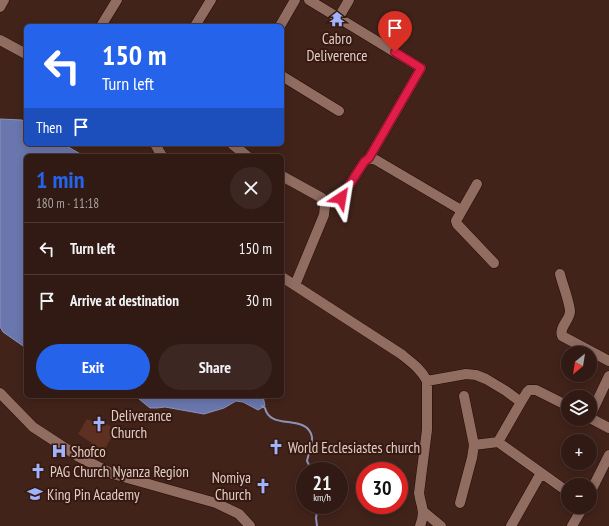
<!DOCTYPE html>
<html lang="en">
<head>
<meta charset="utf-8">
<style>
  body { margin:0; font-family:"PT Sans Narrow",sans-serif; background:#3d2722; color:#f1f3f6; height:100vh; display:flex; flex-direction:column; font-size:15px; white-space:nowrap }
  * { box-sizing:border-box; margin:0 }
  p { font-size:13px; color:#a8a1a0 }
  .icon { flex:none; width:22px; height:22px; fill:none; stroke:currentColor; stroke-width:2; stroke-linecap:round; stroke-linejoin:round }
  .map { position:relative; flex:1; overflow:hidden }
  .side { position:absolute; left:24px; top:154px; width:260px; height:244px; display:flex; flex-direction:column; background:#311a14; border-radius:6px; box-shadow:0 2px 10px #0003,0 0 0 1px #4c3834 }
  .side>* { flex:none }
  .top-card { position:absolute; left:24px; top:24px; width:260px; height:122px; border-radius:6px; box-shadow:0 2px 10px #0003,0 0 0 1px #4c3834; background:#2563eb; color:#fff; overflow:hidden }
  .needle { width:26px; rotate:210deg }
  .controls { position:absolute; left:561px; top:346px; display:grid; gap:8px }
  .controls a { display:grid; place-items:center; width:36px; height:36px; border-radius:50%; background:#311a14; box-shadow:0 2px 10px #0003,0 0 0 1px #4c3834; font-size:20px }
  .speed { position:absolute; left:296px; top:462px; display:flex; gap:8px; font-size:20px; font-weight:700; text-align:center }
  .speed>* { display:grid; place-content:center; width:52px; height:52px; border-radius:50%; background:#311a14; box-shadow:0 2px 10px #0003,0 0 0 1px #4c3834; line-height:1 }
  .speed small { font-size:10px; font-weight:400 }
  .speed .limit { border:6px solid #d22; background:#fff; color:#111 }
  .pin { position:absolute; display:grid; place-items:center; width:34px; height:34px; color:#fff; margin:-41px -17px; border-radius:50% 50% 50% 0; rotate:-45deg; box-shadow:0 0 4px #0007 }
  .pin .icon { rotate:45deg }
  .me { position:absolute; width:44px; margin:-22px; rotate:33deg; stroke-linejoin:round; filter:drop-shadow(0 0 3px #0008) }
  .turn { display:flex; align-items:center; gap:14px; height:84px; padding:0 12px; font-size:18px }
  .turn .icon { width:52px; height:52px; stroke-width:2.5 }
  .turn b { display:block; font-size:28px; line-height:34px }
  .then { display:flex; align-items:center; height:38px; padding:0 12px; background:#0003; gap:8px; font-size:15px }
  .round { display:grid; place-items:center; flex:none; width:42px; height:42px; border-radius:21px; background:#3d2722 }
  .headline { display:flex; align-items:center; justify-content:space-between; height:68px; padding:0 12px }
  h1 { font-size:24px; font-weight:600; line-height:30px; color:#2563eb }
  .primary-button { display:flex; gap:8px; margin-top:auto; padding:8px 12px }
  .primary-button a { flex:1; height:46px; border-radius:24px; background:#2563eb; color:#fff; font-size:16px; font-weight:600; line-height:46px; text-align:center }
  .primary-button a+a { background:#3d2722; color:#f1f3f6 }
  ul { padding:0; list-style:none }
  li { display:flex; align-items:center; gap:12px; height:52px; padding:0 12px; border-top:1px solid #4c3834 }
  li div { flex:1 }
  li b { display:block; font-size:15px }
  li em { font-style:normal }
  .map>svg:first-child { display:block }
  .green { fill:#5e3022 }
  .water { fill:#6a77ae; stroke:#8e91b6 }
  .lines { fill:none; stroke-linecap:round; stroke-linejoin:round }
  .stream { stroke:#8e91b6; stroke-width:2 }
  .minor-casing { stroke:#260b04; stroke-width:11 }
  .minor { stroke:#906c61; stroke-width:10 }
  .route-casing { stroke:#92132f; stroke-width:10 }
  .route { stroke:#e11d48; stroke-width:7 }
  .labels { text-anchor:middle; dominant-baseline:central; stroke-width:4; stroke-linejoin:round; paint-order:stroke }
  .poi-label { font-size:15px; fill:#e1cdc7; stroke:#361910; text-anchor:start }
</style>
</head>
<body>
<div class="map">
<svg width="609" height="526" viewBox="0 0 609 526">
  <rect width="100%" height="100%" fill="#41231a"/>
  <path class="green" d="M 87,419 L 102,427 L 107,424 L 115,430 L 104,451 L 78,434 Z"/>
  <path class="water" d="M 0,119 L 22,120 L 26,123 L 26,144 L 63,144 L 84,156 L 26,156 L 26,348 L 3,332 L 0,327 Z
    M 137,396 L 263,396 L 265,406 L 258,410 L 243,402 L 236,401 L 224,408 L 204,414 L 165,407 L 157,408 L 150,408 L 139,399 Z"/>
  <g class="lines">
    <path class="stream" d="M 262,406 L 265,408 C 270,431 307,413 312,437 C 313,441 308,456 307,461 L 312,471
      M 317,526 L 316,518 L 318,505"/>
    <g class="minor-casing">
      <path id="minor" d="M 309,0 L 421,68 L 369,158
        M 0,7 L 4,0
        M 339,17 L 349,0
        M 101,26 L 117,0
        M 195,26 L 211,0
        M 280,26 L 295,0
        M 0,40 L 26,54
        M 282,76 L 339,111
        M 155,144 L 162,156
        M 232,144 L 247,156
        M 282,176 L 322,198 L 325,205 L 324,215 L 295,285
        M 477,184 L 456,221 L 457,224 L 494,263
        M 324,201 L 335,201 L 341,198 L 364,162 L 369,158 L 376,160 L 461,210
        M 560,274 C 562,283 570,303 570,312 C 569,321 559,327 562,336 L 609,361
        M 282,277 L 401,354 C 411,362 421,369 427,381 L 427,430 L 419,493 C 421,507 426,511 420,526
        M 427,381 L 466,374 L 476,375 L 486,379 L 506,391 L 521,402
        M 0,393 L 33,427 L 79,457 L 113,474 L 216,503 L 239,514 L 250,526
        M 568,406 L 536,390 L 529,390 L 527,392 L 521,402 L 498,442 L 568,492
        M 590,416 L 609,376
        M 590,418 L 609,428
        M 474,445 L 498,442
        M 590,493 L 609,455
        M 460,503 L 472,458 L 474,445 L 464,396
        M 424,512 L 441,526
        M 511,526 L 541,473
        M 572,526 L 583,507"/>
    </g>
    <use href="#minor" class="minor"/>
  </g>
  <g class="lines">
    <g class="route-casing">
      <path id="route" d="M 341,198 L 364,162 L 369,158 L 421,68 L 395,52"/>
    </g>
    <use href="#route" class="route"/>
  </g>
  <defs>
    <g id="temple-bare" transform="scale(1.2)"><path d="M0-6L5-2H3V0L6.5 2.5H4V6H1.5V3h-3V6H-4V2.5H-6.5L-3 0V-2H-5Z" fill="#a1b3fd" stroke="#361910" stroke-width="2.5" paint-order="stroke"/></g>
    <g id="church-bare" transform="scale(1.2)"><path d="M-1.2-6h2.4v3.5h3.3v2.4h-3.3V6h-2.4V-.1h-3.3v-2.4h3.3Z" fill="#a1b3fd" stroke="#361910" stroke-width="2.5" paint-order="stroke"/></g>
    <g id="hospital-bare" transform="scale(1.2)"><path d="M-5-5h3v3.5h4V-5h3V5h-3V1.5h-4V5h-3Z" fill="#a1b3fd" stroke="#361910" stroke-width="2.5" paint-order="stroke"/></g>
    <g id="school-bare" transform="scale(1.2)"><path d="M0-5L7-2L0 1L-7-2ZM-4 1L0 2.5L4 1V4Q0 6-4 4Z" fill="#a1b3fd" stroke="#361910" stroke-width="2.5" paint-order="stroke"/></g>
  </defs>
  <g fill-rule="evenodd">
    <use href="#temple-bare" x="337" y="19"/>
    <use href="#church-bare" x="99" y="424"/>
    <use href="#church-bare" x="276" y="447"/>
    <use href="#hospital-bare" x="59" y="451"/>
    <use href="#church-bare" x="38" y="471"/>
    <use href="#church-bare" x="263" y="486"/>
    <use href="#school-bare" x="35" y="494"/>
  </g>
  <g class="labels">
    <g class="poi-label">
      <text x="337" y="38" text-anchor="middle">Cabro<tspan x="337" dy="17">Deliverence</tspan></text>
      <text x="111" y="415">Deliverance<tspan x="111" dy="17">Church</tspan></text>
      <text x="288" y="447">World Ecclesiastes church</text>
      <text x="71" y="451">Shofco</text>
      <text x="50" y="471">PAG Church Nyanza Region</text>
      <text x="251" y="477" text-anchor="end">Nomiya<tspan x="251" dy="17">Church</tspan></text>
      <text x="47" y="494">King Pin Academy</text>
    </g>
  </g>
</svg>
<div class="controls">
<a><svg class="needle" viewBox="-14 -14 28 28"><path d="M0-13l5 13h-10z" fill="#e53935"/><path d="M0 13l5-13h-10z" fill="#a8a1a0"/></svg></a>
<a><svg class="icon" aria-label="layers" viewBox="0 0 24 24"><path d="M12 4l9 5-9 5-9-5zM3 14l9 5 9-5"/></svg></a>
<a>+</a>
<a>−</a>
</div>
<div class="speed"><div>21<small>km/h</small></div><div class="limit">30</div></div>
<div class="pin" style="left:395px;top:52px;background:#d93025"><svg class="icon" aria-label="arrive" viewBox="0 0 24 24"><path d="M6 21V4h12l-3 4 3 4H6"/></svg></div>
<svg class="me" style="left:341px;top:198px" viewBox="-20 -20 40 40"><path d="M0-17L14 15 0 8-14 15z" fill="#e11d48" stroke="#fff" stroke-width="4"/></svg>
<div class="top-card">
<div class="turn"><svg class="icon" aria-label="left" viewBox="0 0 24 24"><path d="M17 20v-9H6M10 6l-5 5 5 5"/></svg><div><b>150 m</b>Turn left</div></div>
<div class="then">Then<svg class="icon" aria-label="arrive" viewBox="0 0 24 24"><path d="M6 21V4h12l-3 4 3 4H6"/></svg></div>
</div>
<section class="side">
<div class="headline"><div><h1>1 min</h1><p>180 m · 11:18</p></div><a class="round"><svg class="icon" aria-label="close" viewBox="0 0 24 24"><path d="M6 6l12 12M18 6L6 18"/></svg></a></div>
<ul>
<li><svg class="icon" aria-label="left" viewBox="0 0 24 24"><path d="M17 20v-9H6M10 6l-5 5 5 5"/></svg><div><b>Turn left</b></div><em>150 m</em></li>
<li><svg class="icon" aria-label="arrive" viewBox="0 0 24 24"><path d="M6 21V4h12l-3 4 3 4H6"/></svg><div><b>Arrive at destination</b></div><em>30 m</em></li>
</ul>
<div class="primary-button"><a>Exit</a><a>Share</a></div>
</section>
</div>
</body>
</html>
